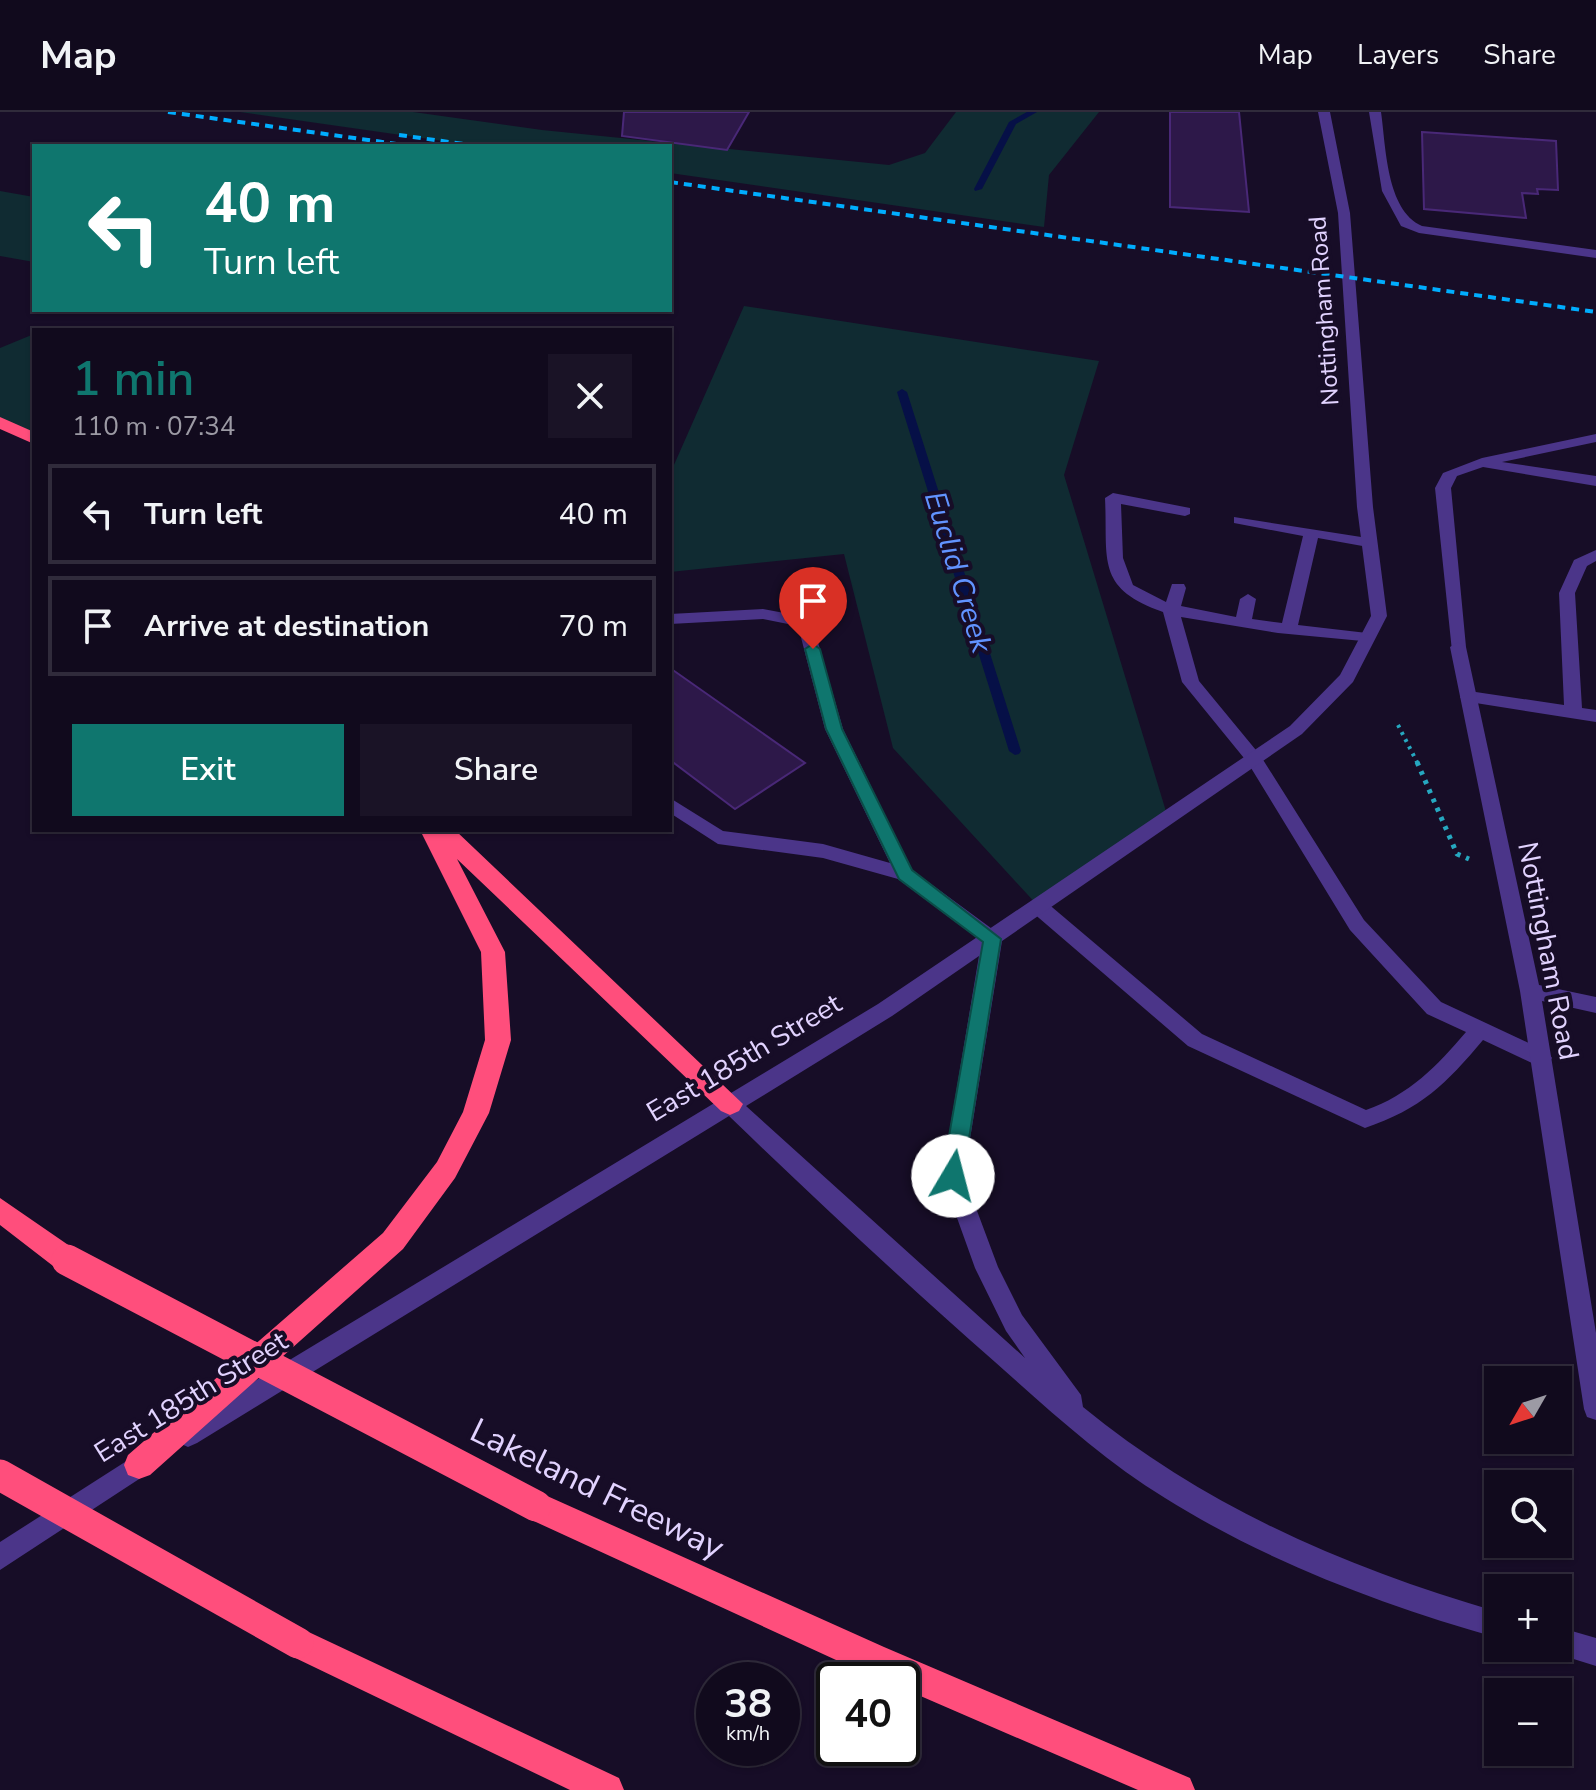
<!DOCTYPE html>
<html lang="en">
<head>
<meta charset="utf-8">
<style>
  body { margin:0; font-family:"Nunito Sans",sans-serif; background:#1a1326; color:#f1f3f6; height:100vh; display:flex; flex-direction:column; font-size:30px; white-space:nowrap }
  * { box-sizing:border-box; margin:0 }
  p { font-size:26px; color:#9c9aa4 }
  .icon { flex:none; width:44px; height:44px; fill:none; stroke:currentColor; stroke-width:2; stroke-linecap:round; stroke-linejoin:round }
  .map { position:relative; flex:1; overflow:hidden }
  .side { position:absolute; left:32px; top:216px; width:640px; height:504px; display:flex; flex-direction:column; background:#110a1d; border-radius:0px; box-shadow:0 2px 6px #0004,0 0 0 2px #302b3b }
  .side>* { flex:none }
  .banner { position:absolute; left:32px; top:32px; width:640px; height:168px; border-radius:0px; box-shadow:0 2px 6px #0004,0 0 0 2px #302b3b; background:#0f766e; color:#fff; overflow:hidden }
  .needle { width:52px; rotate:231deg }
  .controls { position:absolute; left:1484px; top:1254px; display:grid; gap:16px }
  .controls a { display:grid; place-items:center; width:88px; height:88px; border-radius:0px; background:#110a1d; box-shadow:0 2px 6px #0004,0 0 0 2px #302b3b; font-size:40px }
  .speed { position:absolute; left:696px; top:1550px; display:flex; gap:16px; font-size:40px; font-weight:700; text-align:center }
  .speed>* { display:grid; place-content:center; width:104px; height:104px; border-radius:50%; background:#110a1d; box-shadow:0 2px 6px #0004,0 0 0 2px #302b3b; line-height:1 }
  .speed small { font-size:20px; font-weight:400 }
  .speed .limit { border:4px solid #111; border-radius:12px; background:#fff; color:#111 }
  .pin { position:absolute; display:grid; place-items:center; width:68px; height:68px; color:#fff; margin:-82px -34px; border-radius:50% 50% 50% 0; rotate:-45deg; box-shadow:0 0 8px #0007 }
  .pin .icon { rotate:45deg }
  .me { position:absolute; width:88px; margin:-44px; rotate:8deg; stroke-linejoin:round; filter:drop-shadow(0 0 6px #0008) }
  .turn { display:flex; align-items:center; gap:28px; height:168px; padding:0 40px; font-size:36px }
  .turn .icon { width:104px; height:104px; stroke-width:2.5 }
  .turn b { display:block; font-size:56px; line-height:68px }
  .round { display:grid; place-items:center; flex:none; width:84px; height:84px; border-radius:0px; background:#1a1326 }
  .summary { display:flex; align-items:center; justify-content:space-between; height:136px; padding:0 40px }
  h1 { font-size:48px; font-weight:600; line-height:60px; color:#0f766e }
  .primary-button { display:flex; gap:16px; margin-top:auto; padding:16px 40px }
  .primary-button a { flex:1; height:92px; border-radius:0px; background:#0f766e; color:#fff; font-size:32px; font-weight:600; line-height:92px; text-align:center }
  .primary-button a+a { background:#1a1326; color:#f1f3f6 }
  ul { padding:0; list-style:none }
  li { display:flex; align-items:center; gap:24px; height:100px; margin:0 16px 12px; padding:0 24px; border:4px solid #302b3b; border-radius:0px }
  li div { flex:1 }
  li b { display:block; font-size:30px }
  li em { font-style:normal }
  header { display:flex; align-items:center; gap:48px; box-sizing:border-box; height:112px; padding:0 40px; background:#110a1d; border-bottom:2px solid #302b3b }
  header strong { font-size:38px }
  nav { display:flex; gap:44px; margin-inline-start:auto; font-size:28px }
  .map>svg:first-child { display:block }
  .green { fill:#102b32 }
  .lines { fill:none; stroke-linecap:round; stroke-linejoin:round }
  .stream { fill:#061047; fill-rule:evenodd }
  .building { fill:#2d1849; stroke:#492877; stroke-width:2 }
  .path-far1 { stroke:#26a8c0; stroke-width:4; stroke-dasharray:3 5; stroke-linecap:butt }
  .path { stroke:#26a8c0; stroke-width:5; stroke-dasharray:4 6; stroke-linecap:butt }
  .service { fill:#4b3589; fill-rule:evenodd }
  .minor { fill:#4b3589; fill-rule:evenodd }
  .tertiary { fill:#4b3589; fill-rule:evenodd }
  .motorway { fill:#ff4e7c; fill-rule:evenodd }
  .rail { stroke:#00adfe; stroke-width:4; stroke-dasharray:8 6; stroke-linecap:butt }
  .motorway-bridge { stroke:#ff4e7c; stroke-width:31 }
  .route { fill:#0f766e; stroke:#0a4d48; stroke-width:2 }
  .labels { text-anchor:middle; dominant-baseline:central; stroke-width:8; stroke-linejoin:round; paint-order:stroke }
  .far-street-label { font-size:24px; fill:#e2d3ff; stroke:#170d27 }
  .street-label { font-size:28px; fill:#e2d3ff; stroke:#170d27 }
  .water-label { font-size:30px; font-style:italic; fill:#6193ff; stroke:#170d27 }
  .near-street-label { font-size:34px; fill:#e2d3ff; stroke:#170d27 }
</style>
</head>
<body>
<header>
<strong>Map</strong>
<nav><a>Map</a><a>Layers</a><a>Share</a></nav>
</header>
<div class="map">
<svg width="1596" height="1678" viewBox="0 0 1596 1678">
  <rect width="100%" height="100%" fill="#170d27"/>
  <path class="green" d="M 240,0 L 413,0 L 542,18 L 889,53 L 925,41 L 956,0 L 1099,0 L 1049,63 L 1044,115 L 670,61 L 670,34 L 478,34 Z
    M 0,79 L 34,85 L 34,150 L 0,144 Z
    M 744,194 L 1099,249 L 1064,363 L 1168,706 L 1039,795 L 893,636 L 844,442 L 670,460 L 670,362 Z
    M 34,222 L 34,327 L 0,310 L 0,236 Z"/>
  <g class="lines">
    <path class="stream" d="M 1027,0 L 1037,0 L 1016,12 L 982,77 L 975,79 L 974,77 L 1009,10 Z
      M 902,277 L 907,280 L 1021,639 L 1019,642 L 1015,643 L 1009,639 L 897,280 Z"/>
  </g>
  <path class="building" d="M 624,0 L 749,0 L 727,38 L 622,24 Z
    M 1170,0 L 1239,0 L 1249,100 L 1170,95 Z
    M 1422,20 L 1556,29 L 1558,78 L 1537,77 L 1538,82 L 1522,81 L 1526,106 L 1424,97 Z
    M 670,556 L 805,651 L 735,697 L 670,648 Z"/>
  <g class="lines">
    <path class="path-far1" d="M 1398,613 L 1418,652"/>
    <path class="path" d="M 1417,650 L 1457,742 L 1469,747"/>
    <path class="service" d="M 1596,322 L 1596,330 L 1502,350 L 1596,364 L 1596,374 L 1483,355 L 1457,364 L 1451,376 L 1466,535 L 1458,540 L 1452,539 L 1435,376 L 1443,361 L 1482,346 Z
      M 1113,381 L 1190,396 L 1190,402 L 1185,404 L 1121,392 L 1123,446 L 1133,473 L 1166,490 L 1172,472 L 1184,472 L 1186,476 L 1181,494 L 1236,505 L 1240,487 L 1248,482 L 1256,487 L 1252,507 L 1282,511 L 1303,424 L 1234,411 L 1234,405 L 1374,427 L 1374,433 L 1368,435 L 1318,426 L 1298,513 L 1367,521 L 1373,522 L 1373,530 L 1278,521 L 1181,505 L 1199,569 L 1260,643 L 1364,808 L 1441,890 L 1548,940 L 1552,946 L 1548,952 L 1534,952 L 1483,928 C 1446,972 1421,997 1365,1016 L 1188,934 L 1032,800 L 1029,795 L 1032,790 L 1046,790 L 1202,922 L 1366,998 C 1409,983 1437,954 1466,920 L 1427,902 L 1350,818 L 1248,651 L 1182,570 L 1163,500 C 1095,476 1108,448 1105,386 Z
      M 1596,438 L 1596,449 L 1587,454 L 1575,481 L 1582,596 L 1596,598 L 1596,610 L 1463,589 L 1460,585 L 1469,579 L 1564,593 L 1559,481 L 1574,448 Z
      M 763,497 L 811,506 L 843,617 L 912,758 L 999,822 L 1002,827 L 999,832 L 985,832 L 898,767 L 823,746 L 718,732 L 670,701 L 670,686 L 723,719 L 823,732 L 890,751 L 825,617 L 798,514 L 763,507 L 670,512 L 670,502 Z"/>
    <path class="minor" d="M 1369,0 L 1381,0 C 1386,34 1386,98 1422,114 L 1596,138 L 1596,146 L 1419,121 L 1401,114 L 1382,79 Z
      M 1458,530 L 1466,535 L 1539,873 L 1596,885 L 1596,901 L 1542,889 L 1596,1221 L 1596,1308 L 1587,1305 L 1584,1297 L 1520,879 L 1450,535 Z"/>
    <path class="tertiary" d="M 1318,0 L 1330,0 L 1350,101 L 1373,395 L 1387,504 L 1353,570 L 1302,622 L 1002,829 L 964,1064 L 998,1155 L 1022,1203 L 1081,1283 L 1083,1295 C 1205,1395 1347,1456 1498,1500 L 1498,1526 C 1383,1493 1267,1450 1165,1386 C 1103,1348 1049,1298 995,1250 C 904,1170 816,1088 729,1004 L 197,1331 L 188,1335 L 179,1331 L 176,1323 L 179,1315 L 878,892 L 1290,614 L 1340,563 L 1371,504 L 1357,395 L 1338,101 ZM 979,844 L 942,1064 L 975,1156 L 1006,1219 L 1025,1246 L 746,994 L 892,904 Z
      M 150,1334 L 159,1338 L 163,1346 L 159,1354 L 0,1458 L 0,1430 Z
      M 1558,1515 L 1596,1526 L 1596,1554 L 1548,1539 L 1547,1536 L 1558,1536 Z"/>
    <path class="motorway" d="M 0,305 L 34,320 L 34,332 L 0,317 Z
      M 420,718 L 455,718 L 743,992 L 739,999 L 730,1003 L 721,999 L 457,747 L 505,840 L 511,928 L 489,1001 L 455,1066 L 403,1137 L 150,1363 L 139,1367 L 128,1363 L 124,1353 L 128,1343 L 383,1121 L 437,1050 L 463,1000 L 485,928 L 481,840 Z
      M 0,1086 L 77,1139 L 81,1148 L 77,1157 L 67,1160 L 57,1157 L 0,1113 Z
      M 536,1379 L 884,1535 L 1190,1666 L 1195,1678 L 1138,1678 L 902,1576 L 902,1568 L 882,1568 L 860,1559 L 525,1405 L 521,1394 L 525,1383 Z
      M 298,1515 L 619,1666 L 624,1678 L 570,1678 L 287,1542 L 282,1531 L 287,1520 Z"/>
    <path class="rail" d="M 168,0 L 411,34
      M 399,23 L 478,34
      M 670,70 L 1596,200"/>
    <path class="motorway-bridge" d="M 67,1148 L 536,1394
      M 0,1363 L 298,1531"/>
  </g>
  <path class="route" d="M 813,532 L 820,537 L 842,617 L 912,758 L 1001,827 L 963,1064 L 953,1073 L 942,1064 L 983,830 L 899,767 L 826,617 L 805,537 Z"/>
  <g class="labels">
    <g class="far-street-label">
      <text transform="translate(1324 199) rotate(-94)">Nottingham Road</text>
    </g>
    <g class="street-label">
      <text transform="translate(1548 839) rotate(79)">Nottingham Road</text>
      <text transform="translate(744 946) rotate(-31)">East 185th Street</text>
      <text transform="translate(191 1285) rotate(-32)">East 185th Street</text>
    </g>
    <g class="water-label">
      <text transform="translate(958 460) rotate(73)">Euclid Creek</text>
    </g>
    <g class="near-street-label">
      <text transform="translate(597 1377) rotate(26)">Lakeland Freeway</text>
    </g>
  </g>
</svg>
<div class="controls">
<a><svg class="needle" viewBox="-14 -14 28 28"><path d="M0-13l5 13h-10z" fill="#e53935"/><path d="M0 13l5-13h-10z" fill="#9c9aa4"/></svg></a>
<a><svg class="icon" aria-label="search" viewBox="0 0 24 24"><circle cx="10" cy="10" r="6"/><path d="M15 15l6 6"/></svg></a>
<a>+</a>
<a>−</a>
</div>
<div class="speed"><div>38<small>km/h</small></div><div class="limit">40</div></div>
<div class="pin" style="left:813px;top:537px;background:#d93025"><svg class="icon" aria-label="arrive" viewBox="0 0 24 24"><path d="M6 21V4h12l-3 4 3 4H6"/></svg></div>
<svg class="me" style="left:953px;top:1064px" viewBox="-20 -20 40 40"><circle r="19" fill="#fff"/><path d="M0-13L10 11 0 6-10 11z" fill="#0f766e"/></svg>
<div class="banner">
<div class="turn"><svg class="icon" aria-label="left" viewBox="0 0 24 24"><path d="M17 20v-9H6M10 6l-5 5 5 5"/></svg><div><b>40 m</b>Turn left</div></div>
</div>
<section class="side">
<div class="summary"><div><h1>1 min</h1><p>110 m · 07:34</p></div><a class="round"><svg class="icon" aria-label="close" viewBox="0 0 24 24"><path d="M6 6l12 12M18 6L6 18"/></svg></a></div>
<ul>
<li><svg class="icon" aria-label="left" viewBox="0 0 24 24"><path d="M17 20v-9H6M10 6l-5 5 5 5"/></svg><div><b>Turn left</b></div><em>40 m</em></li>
<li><svg class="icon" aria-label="arrive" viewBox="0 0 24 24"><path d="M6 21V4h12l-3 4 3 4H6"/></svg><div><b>Arrive at destination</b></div><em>70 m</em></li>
</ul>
<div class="primary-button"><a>Exit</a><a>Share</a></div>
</section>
</div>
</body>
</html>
